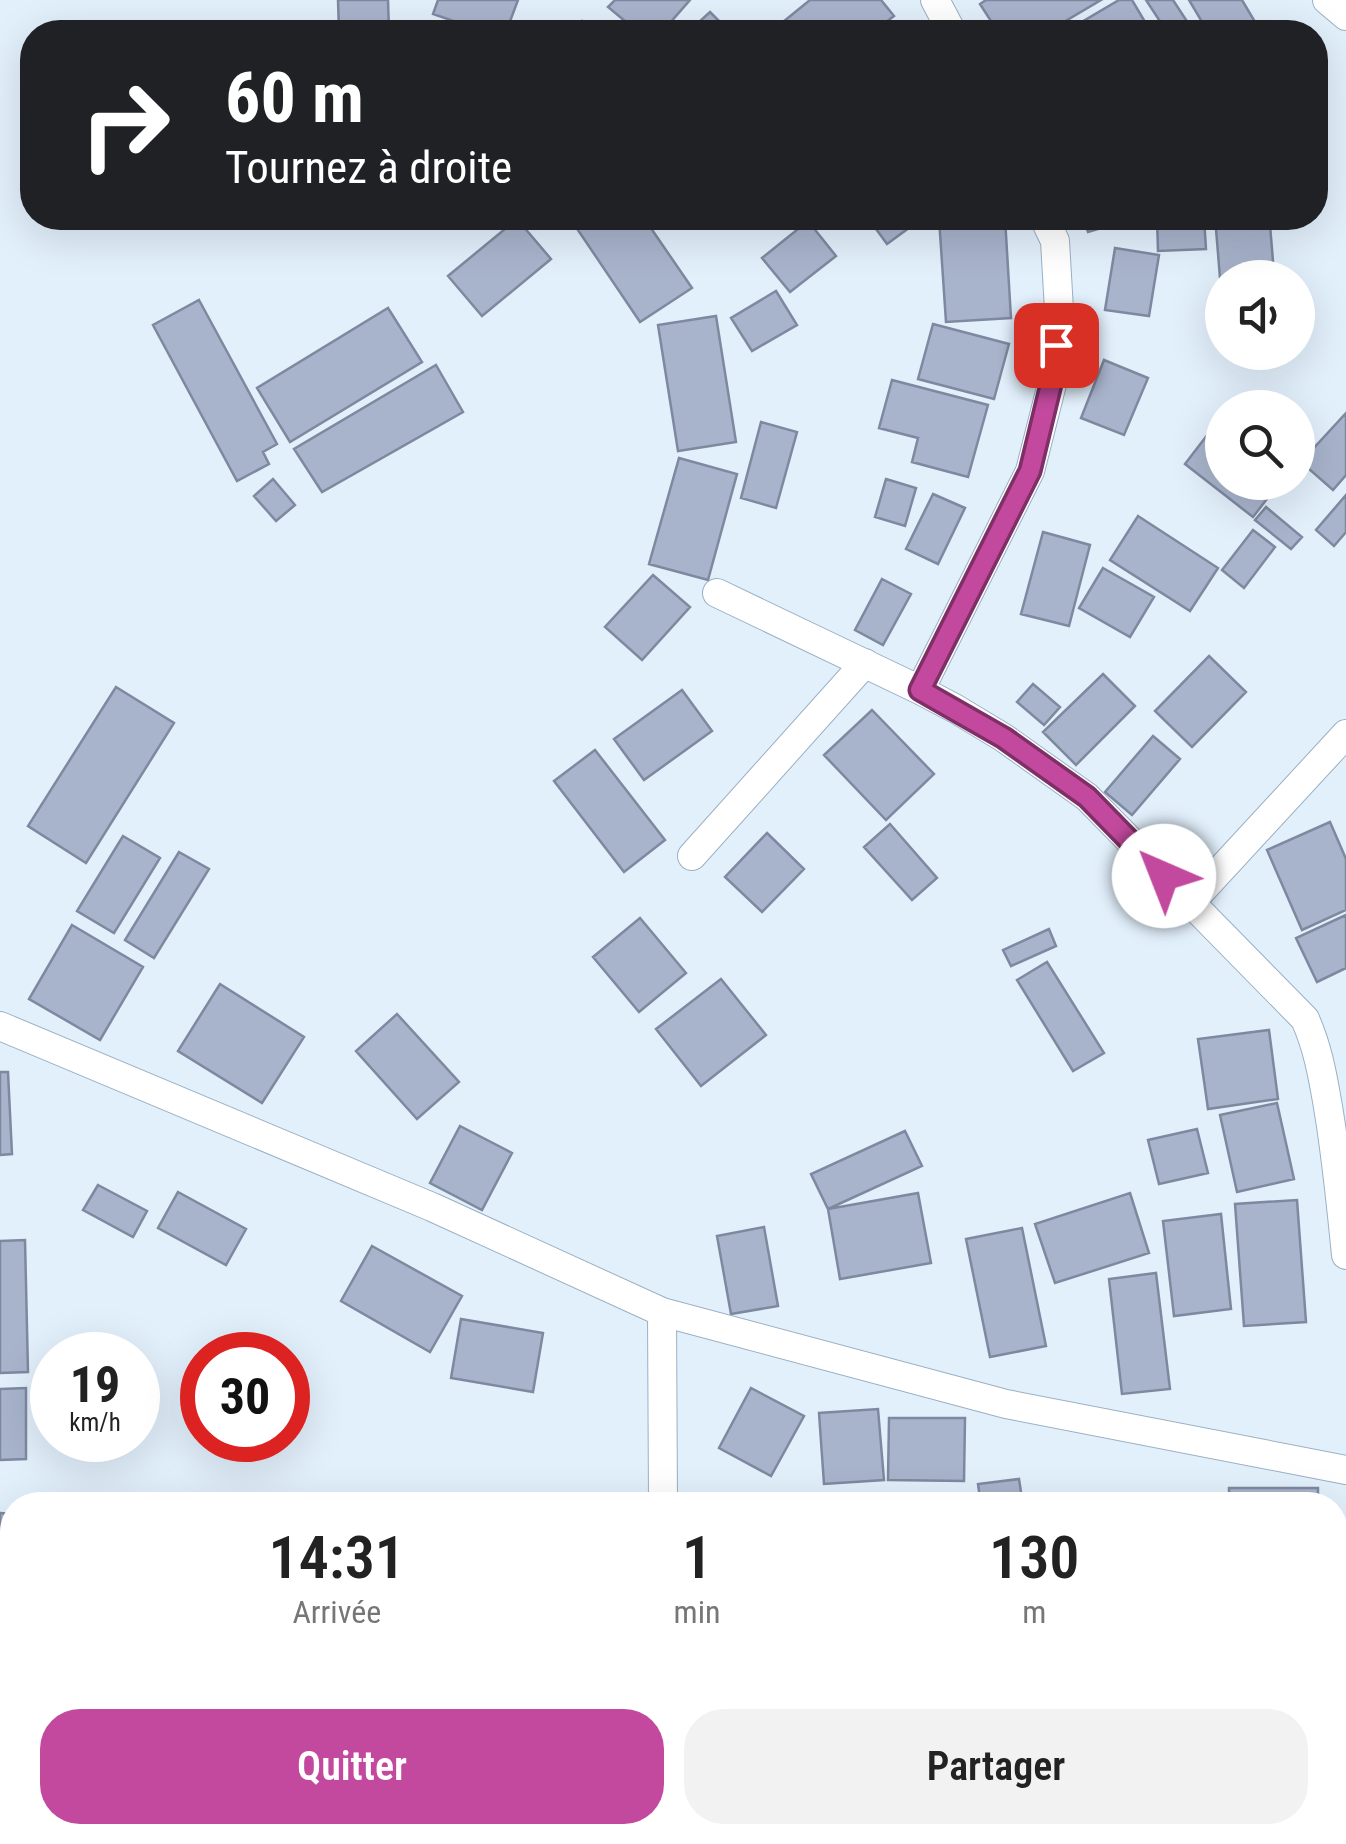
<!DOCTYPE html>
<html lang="fr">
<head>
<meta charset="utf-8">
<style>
  body { margin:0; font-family:"Roboto Condensed",sans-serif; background:#f2f2f2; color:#222; height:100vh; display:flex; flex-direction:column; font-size:38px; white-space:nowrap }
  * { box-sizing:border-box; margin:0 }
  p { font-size:32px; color:#767676 }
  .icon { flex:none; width:55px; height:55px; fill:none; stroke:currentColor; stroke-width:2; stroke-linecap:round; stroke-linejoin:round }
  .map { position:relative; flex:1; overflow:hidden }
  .drawer { position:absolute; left:0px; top:1492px; width:1348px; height:352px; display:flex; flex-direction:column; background:#fff; border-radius:40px 40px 0 0; box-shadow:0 10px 40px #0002 }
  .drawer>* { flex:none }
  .top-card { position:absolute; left:20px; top:20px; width:1308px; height:210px; border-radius:40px; box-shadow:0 10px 40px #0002; background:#202124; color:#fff; overflow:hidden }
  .tools { position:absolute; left:1205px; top:260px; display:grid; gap:20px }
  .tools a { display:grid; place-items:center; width:110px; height:110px; border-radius:50%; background:#fff; box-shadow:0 10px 40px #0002; font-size:50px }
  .speed { position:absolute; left:30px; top:1332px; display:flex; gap:20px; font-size:50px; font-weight:700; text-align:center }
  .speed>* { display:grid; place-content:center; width:130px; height:130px; border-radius:50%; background:#fff; box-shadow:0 10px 40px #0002; line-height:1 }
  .speed small { font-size:25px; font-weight:400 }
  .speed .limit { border:15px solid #d22; background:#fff; color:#111 }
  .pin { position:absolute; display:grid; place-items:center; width:85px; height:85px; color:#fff; margin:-42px; border-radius:20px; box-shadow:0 5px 15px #0006 }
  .me { position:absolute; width:110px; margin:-55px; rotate:316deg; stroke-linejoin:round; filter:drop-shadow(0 0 8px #0008) }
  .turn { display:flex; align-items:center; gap:35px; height:210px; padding:0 40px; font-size:45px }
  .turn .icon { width:130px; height:130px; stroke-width:2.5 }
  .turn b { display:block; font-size:70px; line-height:85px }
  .eta { display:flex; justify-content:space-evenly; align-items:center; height:170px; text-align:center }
  .eta b { font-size:60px; font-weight:600; line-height:70px }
  .action { display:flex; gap:20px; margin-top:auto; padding:20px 40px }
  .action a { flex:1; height:115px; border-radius:40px; background:#c2499d; color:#fff; font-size:40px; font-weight:600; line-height:115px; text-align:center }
  .action a+a { background:#f2f2f2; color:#222 }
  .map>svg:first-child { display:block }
  .building { fill:#a8b4cc; stroke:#7e89a0; stroke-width:2.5 }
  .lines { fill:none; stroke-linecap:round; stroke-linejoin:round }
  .minor-casing { stroke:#9ab0c3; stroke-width:30 }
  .minor { stroke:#fff; stroke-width:28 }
  .route-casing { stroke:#7e2f66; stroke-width:25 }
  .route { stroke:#c2499d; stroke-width:18 }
</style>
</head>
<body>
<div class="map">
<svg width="1346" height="1844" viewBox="0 0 1346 1844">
  <rect width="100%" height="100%" fill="#e2f0fc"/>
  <path class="building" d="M 338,0 L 388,0 L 389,31 L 339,32 Z
    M 438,0 L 518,0 L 506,32 L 485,32 L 433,14 Z
    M 615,0 L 690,0 L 662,32 L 638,32 L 608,7 Z
    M 810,0 L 881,0 L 894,16 L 873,32 L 782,32 L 778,26 Z
    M 986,0 L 1101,0 L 1047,32 L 998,32 L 980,4 Z
    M 1119,0 L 1132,0 L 1151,32 L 1079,32 L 1075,26 Z
    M 1146,0 L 1173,0 L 1194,32 L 1167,32 Z
    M 1189,0 L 1242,0 L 1261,32 L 1208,32 Z
    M 710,12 L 730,32 L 688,32 Z
    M 582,21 L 596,32 L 572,32 Z
    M 596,218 L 644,218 L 692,288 L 640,322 L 578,230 Z
    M 868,218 L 915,218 L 917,222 L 887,244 Z
    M 939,218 L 1005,218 L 1011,318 L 946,322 Z
    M 1083,218 L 1135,218 L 1088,232 Z
    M 1157,218 L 1204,218 L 1206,249 L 1158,251 Z
    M 517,219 L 551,259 L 482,316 L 448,276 Z
    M 808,221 L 836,256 L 790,292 L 762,258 Z
    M 1270,225 L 1274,273 L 1220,278 L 1216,229 Z
    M 1115,248 L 1159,255 L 1149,316 L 1105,310 Z
    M 776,291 L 797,325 L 752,351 L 731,318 Z
    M 199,300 L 277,444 L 263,452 L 269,464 L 237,481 L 153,325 Z
    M 388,308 L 422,362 L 290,442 L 257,388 Z
    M 716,316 L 736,442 L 678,451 L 658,325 Z
    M 933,324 L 1009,344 L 994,399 L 918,379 Z
    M 1104,360 L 1148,378 L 1124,435 L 1081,418 Z
    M 436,365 L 463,412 L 322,492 L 294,449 Z
    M 892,380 L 988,405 L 968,477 L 912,462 L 918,438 L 879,428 Z
    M 1346,413 L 1346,475 L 1333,490 L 1301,462 Z
    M 1221,417 L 1222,482 L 1280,482 L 1253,517 L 1185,464 Z
    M 761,422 L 797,432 L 776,508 L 741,498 Z
    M 679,458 L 737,474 L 708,580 L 649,564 Z
    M 273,479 L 295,505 L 276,521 L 254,496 Z
    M 886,479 L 916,488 L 905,526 L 875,517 Z
    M 933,494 L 965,508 L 938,564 L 906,549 Z
    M 1346,495 L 1346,532 L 1334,546 L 1316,530 Z
    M 1266,507 L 1302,537 L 1291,549 L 1255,520 Z
    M 1138,516 L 1218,568 L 1190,611 L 1110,560 Z
    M 1253,530 L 1275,547 L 1244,588 L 1222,570 Z
    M 1043,532 L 1090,545 L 1069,626 L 1021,614 Z
    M 1103,568 L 1154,597 L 1130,637 L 1079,608 Z
    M 653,575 L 690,607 L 642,660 L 605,627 Z
    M 882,579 L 911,594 L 883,645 L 855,630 Z
    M 1209,656 L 1246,692 L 1192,747 L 1155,711 Z
    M 1103,674 L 1135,706 L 1076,765 L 1043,732 Z
    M 1033,684 L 1060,707 L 1044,725 L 1017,702 Z
    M 116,687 L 174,723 L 86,863 L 28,826 Z
    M 682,690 L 712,731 L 644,780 L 614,739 Z
    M 872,710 L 934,774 L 886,820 L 824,755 Z
    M 1153,736 L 1180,759 L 1132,815 L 1105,792 Z
    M 595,750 L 665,840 L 624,872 L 554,781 Z
    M 1330,822 L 1346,859 L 1346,910 L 1302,930 L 1267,850 Z
    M 890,824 L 937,878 L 912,900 L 864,847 Z
    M 767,833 L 804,869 L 762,912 L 725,877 Z
    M 123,836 L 160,858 L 114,933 L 77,911 Z
    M 179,852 L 209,869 L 154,958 L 125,940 Z
    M 1346,915 L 1346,968 L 1317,982 L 1296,938 Z
    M 640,918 L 686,973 L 639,1012 L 593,957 Z
    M 72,925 L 143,967 L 100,1040 L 29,999 Z
    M 1049,929 L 1056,946 L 1011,966 L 1003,950 Z
    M 1047,962 L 1104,1053 L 1073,1071 L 1017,980 Z
    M 721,979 L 766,1035 L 701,1086 L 656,1029 Z
    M 220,984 L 304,1037 L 262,1103 L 178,1051 Z
    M 397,1014 L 459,1082 L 417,1119 L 356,1051 Z
    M 1269,1030 L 1278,1099 L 1208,1109 L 1198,1039 Z
    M 0,1072 L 8,1072 L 12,1154 L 0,1155 Z
    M 1277,1103 L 1294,1179 L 1237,1192 L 1220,1115 Z
    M 460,1126 L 512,1153 L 482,1210 L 430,1183 Z
    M 1197,1129 L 1208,1173 L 1159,1184 L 1148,1140 Z
    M 905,1131 L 922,1166 L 828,1209 L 811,1174 Z
    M 98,1185 L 147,1211 L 133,1237 L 83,1210 Z
    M 178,1192 L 246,1229 L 226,1265 L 158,1228 Z
    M 918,1193 L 931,1263 L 840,1279 L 828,1209 Z
    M 1130,1193 L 1149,1253 L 1055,1283 L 1035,1224 Z
    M 1297,1200 L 1306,1322 L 1244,1326 L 1235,1204 Z
    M 1221,1214 L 1231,1309 L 1174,1316 L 1163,1221 Z
    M 764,1227 L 778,1306 L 731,1314 L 717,1236 Z
    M 1022,1228 L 1046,1346 L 990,1357 L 966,1239 Z
    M 25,1240 L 28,1372 L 0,1373 L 0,1241 Z
    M 372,1246 L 462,1296 L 430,1352 L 341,1301 Z
    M 1156,1273 L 1170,1389 L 1122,1394 L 1109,1279 Z
    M 461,1319 L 543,1333 L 533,1392 L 451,1378 Z
    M 26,1388 L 26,1459 L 0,1460 L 0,1389 Z
    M 751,1388 L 804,1416 L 771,1476 L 719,1448 Z
    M 878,1409 L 884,1480 L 824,1484 L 819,1413 Z
    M 889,1418 L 965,1418 L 964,1481 L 888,1480 Z
    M 1019,1479 L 1023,1505 L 981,1505 L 978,1484 Z
    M 1229,1488 L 1318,1488 L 1318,1505 L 1229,1505 Z
    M 0,1513 L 12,1514 L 11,1595 L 0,1595 Z
    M 12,1623 L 12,1674 L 0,1675 L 0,1624 Z
    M 12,1739 L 12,1823 L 0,1823 L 0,1740 Z
    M 142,1832 L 191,1832 L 190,1844 L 142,1844 Z
    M 195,1832 L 208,1832 L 208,1844 L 195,1844 Z
    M 360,1832 L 430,1832 L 430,1844 L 361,1844 Z
    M 848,1832 L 904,1832 L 905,1844 L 849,1844 Z
    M 1055,1832 L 1151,1832 L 1151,1838 L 1056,1843 Z
    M 580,1833 L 581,1844 L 516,1844 L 515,1840 Z"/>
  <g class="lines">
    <g class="minor-casing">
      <path id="minor" d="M 935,0 L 952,32
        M 1327,0 L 1346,16
        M 717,593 L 920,690 L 956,709 L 1004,738 L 1087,797 L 1305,1019 C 1317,1046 1322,1072 1327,1101 C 1336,1152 1341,1204 1346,1255
        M 920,690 L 1030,471 L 1053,380 L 1059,310 L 1055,241 L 1044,218
        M 692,856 L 865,663
        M 1190,903 L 1346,734
        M 0,1026 L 432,1207 L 662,1312 L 1006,1404 L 1346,1470
        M 662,1312 L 663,1505
        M 1335,1781 L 1346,1557
        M 702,1832 L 704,1844
        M 1331,1844 L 1332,1832"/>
    </g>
    <use href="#minor" class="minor"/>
  </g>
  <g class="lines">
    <g class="route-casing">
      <path id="route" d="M 1056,345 L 1052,380 L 1030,471 L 920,690 L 1004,738 L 1087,797 L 1164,876"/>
    </g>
    <use href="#route" class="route"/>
  </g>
</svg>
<div class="tools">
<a><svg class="icon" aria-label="sound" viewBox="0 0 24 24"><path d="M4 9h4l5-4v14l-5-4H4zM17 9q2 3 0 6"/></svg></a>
<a><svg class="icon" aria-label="search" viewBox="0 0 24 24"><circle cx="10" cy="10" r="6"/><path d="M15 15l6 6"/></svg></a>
</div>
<div class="speed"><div>19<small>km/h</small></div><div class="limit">30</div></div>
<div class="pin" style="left:1056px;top:345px;background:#d93025"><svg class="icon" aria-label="arrive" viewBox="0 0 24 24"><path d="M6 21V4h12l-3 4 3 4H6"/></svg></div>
<svg class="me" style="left:1164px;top:876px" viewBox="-20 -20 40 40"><circle r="19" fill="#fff"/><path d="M0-13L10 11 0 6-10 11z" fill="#c2499d"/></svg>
<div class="top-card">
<div class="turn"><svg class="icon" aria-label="right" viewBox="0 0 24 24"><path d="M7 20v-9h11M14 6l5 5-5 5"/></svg><div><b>60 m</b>Tournez à droite</div></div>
</div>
<section class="drawer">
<div class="eta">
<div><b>14:31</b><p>Arrivée</p></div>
<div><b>1</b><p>min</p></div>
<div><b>130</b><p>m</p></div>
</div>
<div class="action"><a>Quitter</a><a>Partager</a></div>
</section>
</div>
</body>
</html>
